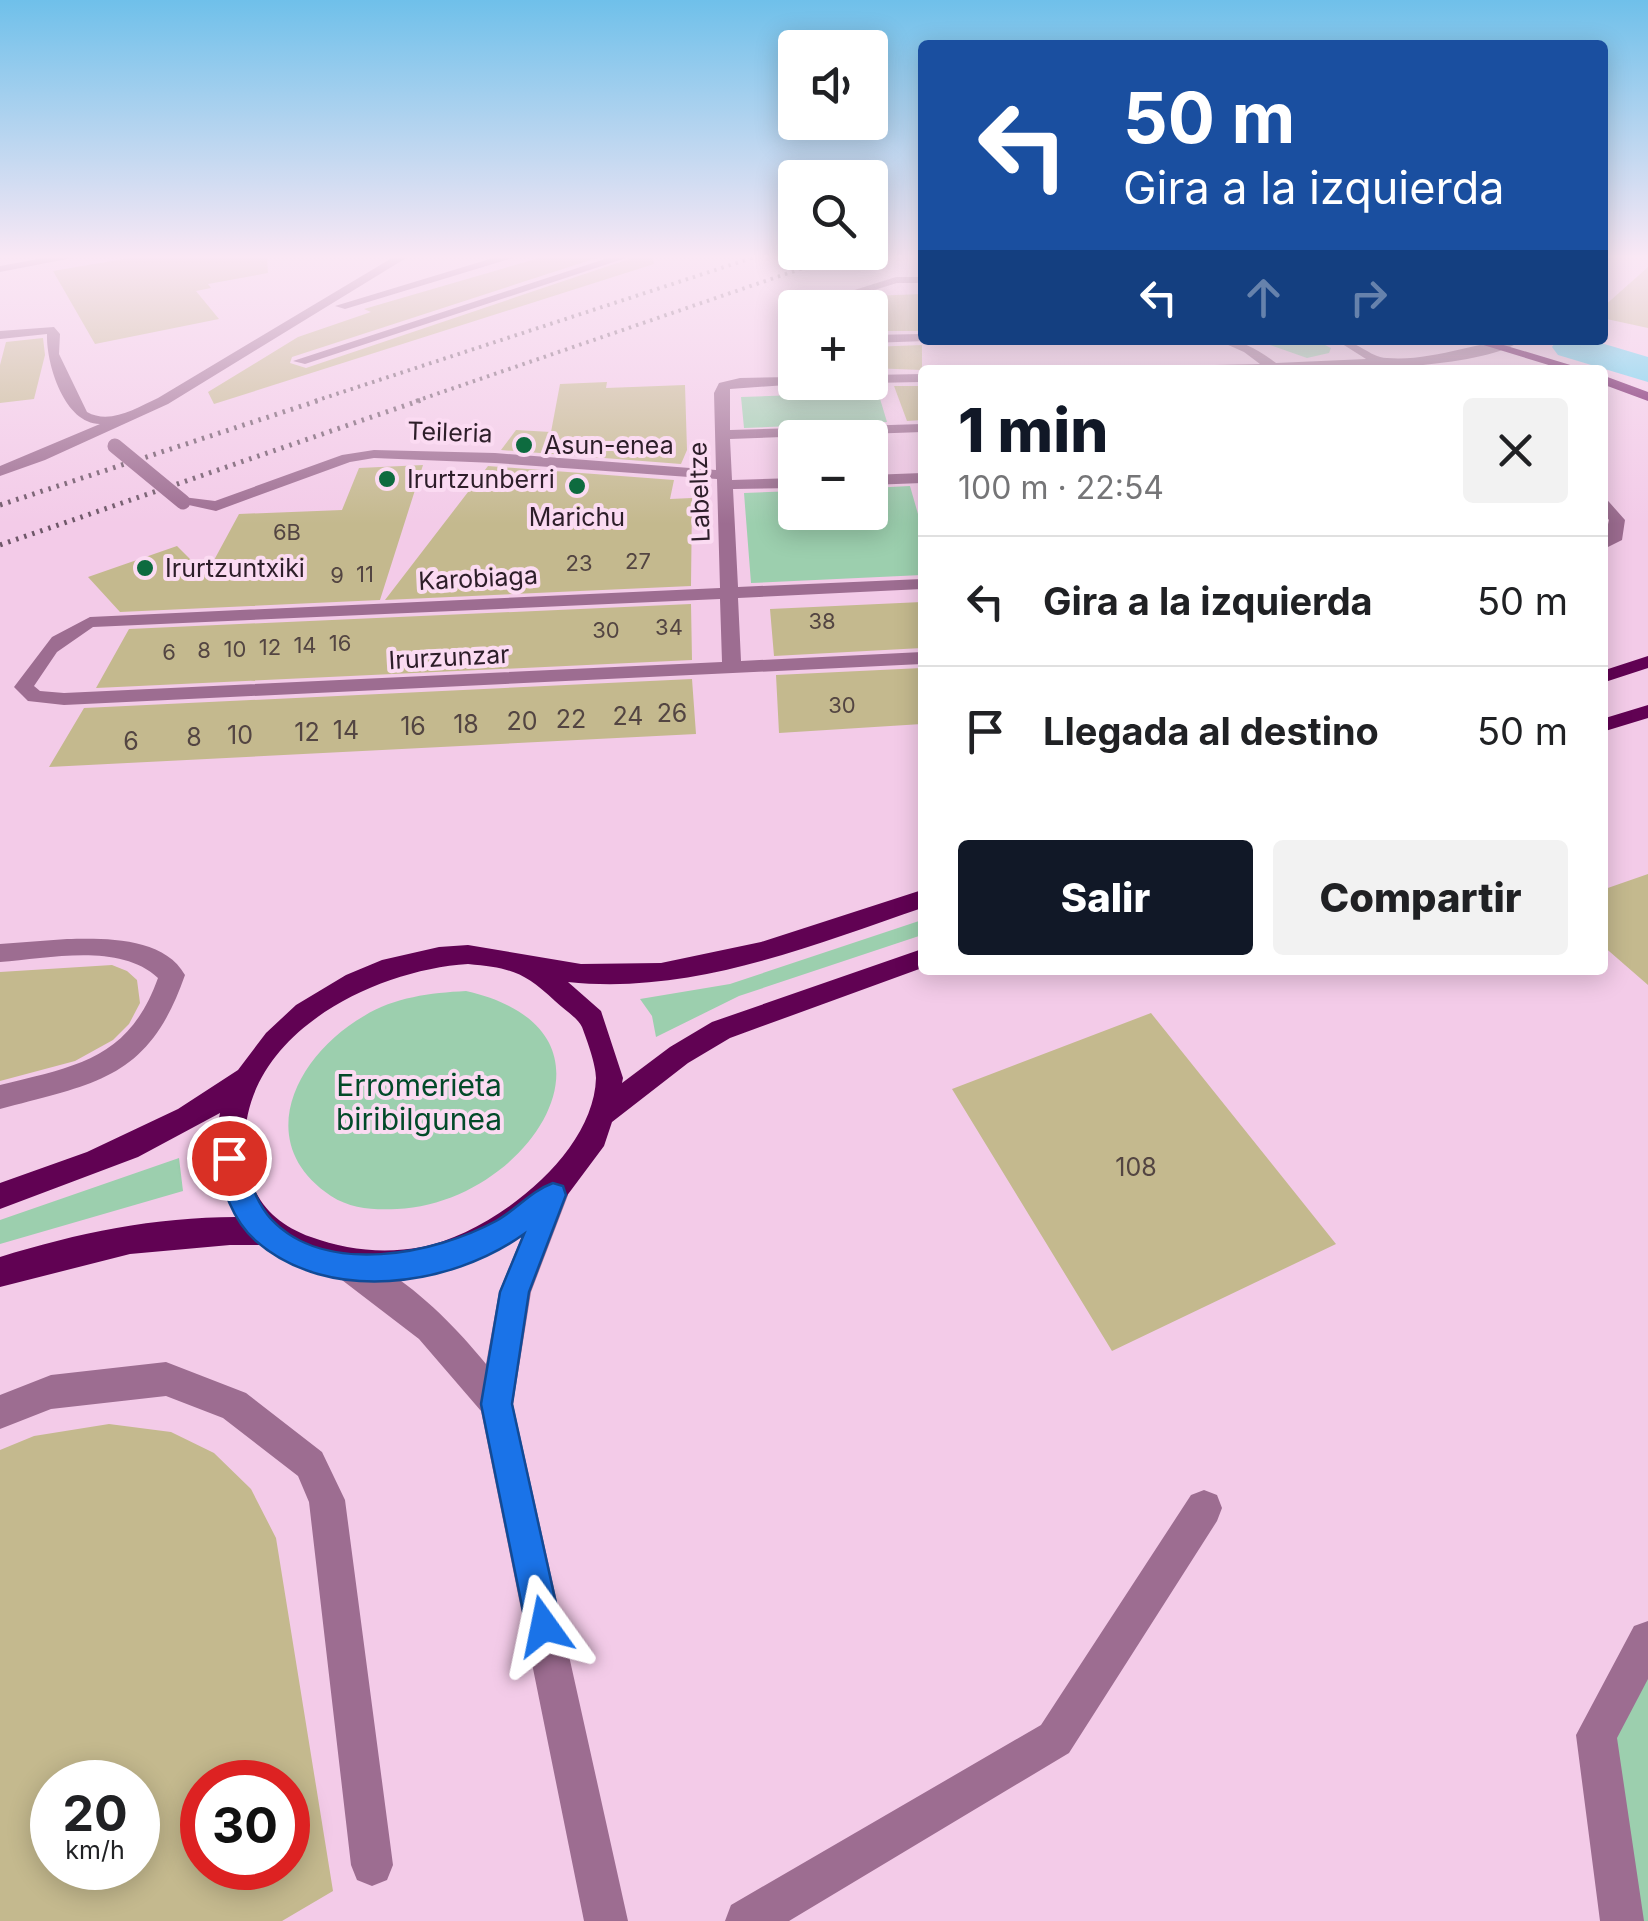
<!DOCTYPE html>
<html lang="es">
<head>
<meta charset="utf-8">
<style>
  body { margin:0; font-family:Inter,sans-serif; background:#f2f2f2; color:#202124; height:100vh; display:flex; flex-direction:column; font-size:38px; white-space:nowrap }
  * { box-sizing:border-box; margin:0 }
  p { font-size:32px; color:#757577 }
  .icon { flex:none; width:55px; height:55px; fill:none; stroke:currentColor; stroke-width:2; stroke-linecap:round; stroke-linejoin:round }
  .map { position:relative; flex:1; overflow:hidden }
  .drawer { position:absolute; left:918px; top:365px; width:690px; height:610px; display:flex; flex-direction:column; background:#fff; border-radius:10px; box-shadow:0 5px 25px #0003 }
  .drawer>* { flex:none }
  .top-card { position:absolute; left:918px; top:40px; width:690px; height:305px; border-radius:10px; box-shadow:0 5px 25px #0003; background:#1a4fa0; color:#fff; overflow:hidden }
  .fabs { position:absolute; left:778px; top:30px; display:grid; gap:20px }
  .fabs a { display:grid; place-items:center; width:110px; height:110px; border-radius:10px; background:#fff; box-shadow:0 5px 25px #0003; font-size:50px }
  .speed { position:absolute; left:30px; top:1760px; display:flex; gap:20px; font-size:50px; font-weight:700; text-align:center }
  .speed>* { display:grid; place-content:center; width:130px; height:130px; border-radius:50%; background:#fff; box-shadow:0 5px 25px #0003; line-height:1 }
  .speed small { font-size:25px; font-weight:400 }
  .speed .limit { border:15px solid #d22; background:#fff; color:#111 }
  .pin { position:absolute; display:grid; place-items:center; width:85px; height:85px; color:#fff; margin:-42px; border:5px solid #fff; border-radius:50%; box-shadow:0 2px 10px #0007 }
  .me { position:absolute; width:110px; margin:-55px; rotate:348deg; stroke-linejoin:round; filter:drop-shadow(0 0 8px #0008) }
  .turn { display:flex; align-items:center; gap:35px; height:210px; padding:0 40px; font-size:45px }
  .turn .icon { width:130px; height:130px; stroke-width:2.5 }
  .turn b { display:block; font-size:70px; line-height:85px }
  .lanes { display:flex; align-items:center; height:95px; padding:0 40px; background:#0003; justify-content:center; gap:50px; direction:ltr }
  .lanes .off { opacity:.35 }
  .round { display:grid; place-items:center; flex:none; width:105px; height:105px; border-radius:10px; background:#f2f2f2 }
  .headline { display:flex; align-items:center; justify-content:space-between; height:170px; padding:0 40px }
  h1 { font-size:60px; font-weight:800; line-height:75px; color:#111827 }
  .primary-button { display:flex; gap:20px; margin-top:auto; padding:20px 40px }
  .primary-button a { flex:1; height:115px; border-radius:10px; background:#111827; color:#fff; font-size:40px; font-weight:800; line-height:115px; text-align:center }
  .primary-button a+a { background:#f2f2f2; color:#202124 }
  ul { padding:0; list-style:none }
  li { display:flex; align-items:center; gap:30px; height:130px; padding:0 40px; border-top:2px solid #e0e0e0 }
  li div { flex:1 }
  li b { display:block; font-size:38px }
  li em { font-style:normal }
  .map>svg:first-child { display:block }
  .green { fill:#9ccfae }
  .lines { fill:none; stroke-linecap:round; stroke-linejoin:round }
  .river { fill:#59d1ee; fill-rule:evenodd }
  .building { fill:#c4b98e; fill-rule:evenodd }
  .minor { fill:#9d6d91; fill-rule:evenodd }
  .major { fill:#610253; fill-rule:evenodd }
  .rail-far1 { stroke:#6e5768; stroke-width:4; stroke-dasharray:2.5 5; stroke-linecap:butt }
  .rail { stroke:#6e5768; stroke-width:5; stroke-dasharray:2.5 6; stroke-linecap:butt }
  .minor-bridge { stroke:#9d6d91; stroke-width:15 }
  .route { fill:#1a73e8; stroke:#114b97; stroke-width:2.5 }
  .poi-dot { fill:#0d6b3f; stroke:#fbdbf2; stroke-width:4 }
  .labels { text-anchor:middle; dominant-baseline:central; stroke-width:8; stroke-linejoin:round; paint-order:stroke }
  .far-number-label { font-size:22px; fill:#534542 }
  .far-street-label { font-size:25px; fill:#2d1e29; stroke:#fbdbf2 }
  .far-poi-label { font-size:25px; fill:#2d1e29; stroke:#fbdbf2; text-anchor:start }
  .number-label { font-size:25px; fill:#534542 }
  .park-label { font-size:30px; fill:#024a29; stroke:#fbdbf2 }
</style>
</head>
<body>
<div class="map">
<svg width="1648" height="1921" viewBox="0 0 1648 1921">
  <rect width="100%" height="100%" fill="#f3cbe8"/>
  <path class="green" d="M 1256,340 L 1315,340 L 1331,348 L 1329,353 L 1307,358 Z
    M 878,392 L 887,422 L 744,428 L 741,397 Z
    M 910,486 L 922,528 L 922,575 L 751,583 L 744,493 L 795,491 L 795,512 L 870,512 L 870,488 Z
    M 922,920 L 922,935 L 739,996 L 656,1037 L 652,1016 L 640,999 L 730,984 Z
    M 466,991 C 642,1031 529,1203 397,1209 C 374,1210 351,1209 331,1196 C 251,1143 296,1055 364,1016 C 395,997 430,993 466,991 Z
    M 179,1158 L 183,1191 L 0,1244 L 0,1220 Z
    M 1648,1640 L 1648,1921 L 1622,1921 L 1596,1735 Z"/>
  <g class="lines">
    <path class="river" d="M 1557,340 L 1591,340 L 1648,357 L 1648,382 L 1558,355 L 1552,347 Z"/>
  </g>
  <path class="building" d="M 141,256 L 267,256 L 268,273 L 208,284 L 211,288 L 196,291 L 219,319 L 95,344 L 53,271 Z
    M 546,256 L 603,256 L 292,357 L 290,363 L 306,368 L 638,256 L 652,256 L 654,264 L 214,404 L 208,392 L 298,337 L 371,312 L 364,309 Z
    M 1648,267 L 1648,328 L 1602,318 L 1602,308 Z
    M 922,294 L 922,331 L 870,331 L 870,296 Z
    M 43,338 L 45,355 L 34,399 L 0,403 L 0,365 L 6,342 Z
    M 922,345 L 922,370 L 870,368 L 870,347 Z
    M 607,382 L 606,388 L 685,385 L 687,450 L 681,464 L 501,450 L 516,430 L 551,432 L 560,384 Z
    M 894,386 L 922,386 L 922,420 L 907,421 Z
    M 423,465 L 380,600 L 120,612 L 88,577 L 177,546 L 206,575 L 239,514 L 342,510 L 359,468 Z
    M 488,466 L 674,480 L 670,499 L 692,498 L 691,586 L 385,600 Z
    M 922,602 L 922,648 L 774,656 L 770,609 Z
    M 691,604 L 692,660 L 96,688 L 129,629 Z
    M 922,668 L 922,724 L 779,733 L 776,675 Z
    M 692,679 L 696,734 L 49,767 L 84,708 Z
    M 1648,874 L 1648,985 L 1602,945 L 1602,890 Z
    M 112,965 L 127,971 L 137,980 L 140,1003 L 129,1024 L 113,1040 L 75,1061 L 0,1081 L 0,972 Z
    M 1151,1013 L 1336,1244 L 1112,1351 L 952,1089 Z
    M 109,1424 L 171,1432 L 214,1453 L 251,1489 L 276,1538 L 333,1891 L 282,1921 L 0,1921 L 0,1450 L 34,1436 ZM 52,1782 L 138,1782 L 138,1868 L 52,1868 ZM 202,1782 L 288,1782 L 288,1868 L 202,1868 Z"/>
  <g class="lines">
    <path class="minor" d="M 60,255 L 87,255 L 0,272 L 0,266 Z
      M 397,255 L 411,255 L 168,404 L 45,460 L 0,476 L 0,466 L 100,424 C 64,424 46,363 47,334 L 0,339 L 0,331 L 54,327 L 60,334 L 59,354 L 87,412 C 110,425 136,408 158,398 Z
      M 503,255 L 522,255 L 345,309 L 335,306 Z
      M 617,255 L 635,255 L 305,364 L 293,361 Z
      M 1616,255 L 1602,266 L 1604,255 Z
      M 896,277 L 922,277 L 922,283 L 897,283 L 819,307 L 813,303 Z
      M 922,334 L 926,341 L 870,343 L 870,335 Z
      M 784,336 L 795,336 L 795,344 L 780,343 L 778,340 Z
      M 1217,340 C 1242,340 1256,348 1276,363 L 1366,359 L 1336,340 C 1359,340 1368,357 1387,358 C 1433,362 1478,340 1522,340 C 1470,379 1236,370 1162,370 L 1169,366 L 1260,364 L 1244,352 Z
      M 922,374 L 922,382 L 870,383 L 868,382 L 870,375 Z
      M 795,377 L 795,382 L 800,384 L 730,389 L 730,430 L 922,424 L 922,432 L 730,439 L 732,480 L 795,478 L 795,488 L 733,489 L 738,587 L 922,579 L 922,589 L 738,598 L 741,661 L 922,652 L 922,664 L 64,705 L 28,701 L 14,687 L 52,637 L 90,617 L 720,588 L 717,479 L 495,463 L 374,458 L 350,462 L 216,511 L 175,502 L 183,497 L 215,501 L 342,455 L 374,450 L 495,453 L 716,470 L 714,393 L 719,383 L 740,378 ZM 720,599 L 722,662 L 64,693 L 40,691 L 34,686 L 57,652 L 93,627 Z
      M 922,473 L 922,483 L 870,485 L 870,475 Z
      M 1602,494 L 1625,520 L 1622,540 L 1602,550 L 1609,520 L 1602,511 Z
      M 67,939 C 105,938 164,937 185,975 C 149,1079 97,1083 0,1109 L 0,1085 C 77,1066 129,1059 158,978 C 119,942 48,959 0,962 L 0,944 Z
      M 553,1182 L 563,1185 L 568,1195 L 531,1292 L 513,1404 L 628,1921 L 584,1921 L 481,1411 L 419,1339 L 338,1277 L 333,1267 L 338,1257 L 349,1252 C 403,1273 450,1320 486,1364 L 499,1292 L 543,1185 Z
      M 166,1362 L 246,1393 L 322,1452 L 345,1500 L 393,1865 L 387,1880 L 372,1886 L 357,1880 L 351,1865 L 309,1502 L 298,1476 L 223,1418 L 166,1396 L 51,1409 L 0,1429 L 0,1395 L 51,1375 Z
      M 1204,1490 L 1217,1495 L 1222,1508 L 1217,1521 L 1069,1753 L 789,1921 L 725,1921 L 731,1905 L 1041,1725 L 1191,1495 Z
      M 1648,1621 L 1648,1679 L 1617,1738 L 1644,1921 L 1600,1921 L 1576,1735 L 1634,1626 Z"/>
    <path class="major" d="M 1467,340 L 1487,340 L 1587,370 L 1565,370 Z
      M 1602,375 L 1648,392 L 1648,401 L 1602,384 Z
      M 1648,656 L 1648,668 L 1602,683 L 1602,671 Z
      M 1648,705 L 1648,718 L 1602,732 L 1602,719 Z
      M 922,890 L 922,908 C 808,947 691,995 568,982 L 601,1011 L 623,1078 L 622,1083 L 670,1047 L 712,1022 L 922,949 L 922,968 L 730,1038 L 688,1063 L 612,1122 L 604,1146 L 563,1201 L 503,1245 L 422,1276 L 348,1280 L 262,1245 L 230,1245 L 130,1254 L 0,1287 L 0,1257 C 77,1233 155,1217 236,1217 C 218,1184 212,1149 220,1113 L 138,1157 L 0,1209 L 0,1183 L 87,1152 L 178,1109 L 238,1070 L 266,1033 L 296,1005 L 346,975 L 382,960 L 439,947 L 468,945 L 581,964 L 661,963 L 761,942 ZM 468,964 C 511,968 524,972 555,1001 C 563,1009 577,1017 582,1027 C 587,1040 596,1065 596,1078 C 594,1155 492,1233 422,1247 C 384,1254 346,1250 311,1237 C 269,1222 247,1193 245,1147 C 241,1035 373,970 468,964 Z"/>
    <path class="rail-far1" d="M 315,401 L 761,255
      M 416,401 L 841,255"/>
    <path class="rail" d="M 0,505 L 323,399
      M 0,545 L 424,399"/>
    <path class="minor-bridge" d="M 115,446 L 183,502"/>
  </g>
  <linearGradient id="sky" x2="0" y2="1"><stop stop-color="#6fc0ea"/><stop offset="0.49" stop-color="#fae8f5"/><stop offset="1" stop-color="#fae8f5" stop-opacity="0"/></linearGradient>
  <rect width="1648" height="524" fill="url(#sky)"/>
  <path class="route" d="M 229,1147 L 239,1150 C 250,1175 252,1197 271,1219 C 325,1277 435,1254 496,1221 C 516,1210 531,1191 553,1183 L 563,1186 L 566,1195 L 529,1292 L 512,1404 L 561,1626 L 556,1638 L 544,1643 L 531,1638 L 526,1626 L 481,1404 L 500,1292 L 524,1234 C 450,1287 328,1304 256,1241 C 231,1219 223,1188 216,1158 L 220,1150 Z"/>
  <g class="poi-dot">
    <circle cx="524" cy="445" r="10"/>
    <circle cx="387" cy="479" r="10"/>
    <circle cx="577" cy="486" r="10"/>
    <circle cx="145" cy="568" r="10"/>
  </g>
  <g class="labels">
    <g class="far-number-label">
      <text x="287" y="532">6B</text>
      <text x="638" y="561">27</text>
      <text x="579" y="563">23</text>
      <text x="365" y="574">11</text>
      <text x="337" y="575">9</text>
      <text x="822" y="621">38</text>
      <text x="669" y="627">34</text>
      <text x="606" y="630">30</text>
      <text x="340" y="643">16</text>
      <text x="305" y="645">14</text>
      <text x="270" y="647">12</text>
      <text x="235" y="649">10</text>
      <text x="204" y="650">8</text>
      <text x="169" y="652">6</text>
      <text x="842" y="705">30</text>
    </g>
    <g class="far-street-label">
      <text transform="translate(450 432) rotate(2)">Teileria</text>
      <text transform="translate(699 492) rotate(-92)">Labeltze</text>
      <text transform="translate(478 578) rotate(-3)">Karobiaga</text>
      <text transform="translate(449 657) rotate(-3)">Irurzunzar</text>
    </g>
    <g class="far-poi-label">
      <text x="544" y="445">Asun-enea</text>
      <text x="407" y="479">Irurtzunberri</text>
      <text x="577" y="517" text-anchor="middle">Marichu</text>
      <text x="165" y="568">Irurtzuntxiki</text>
    </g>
    <g class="number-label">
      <text x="672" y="713">26</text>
      <text x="628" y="716">24</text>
      <text x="571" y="719">22</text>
      <text x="522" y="721">20</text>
      <text x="466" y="724">18</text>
      <text x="413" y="726">16</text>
      <text x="346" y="730">14</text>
      <text x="307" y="732">12</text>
      <text x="240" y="735">10</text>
      <text x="194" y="737">8</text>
      <text x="131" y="741">6</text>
      <text x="1136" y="1167">108</text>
    </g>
    <g class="park-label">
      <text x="419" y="1085">Erromerieta<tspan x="419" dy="34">biribilgunea</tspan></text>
    </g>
  </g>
</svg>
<div class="fabs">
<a><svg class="icon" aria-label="sound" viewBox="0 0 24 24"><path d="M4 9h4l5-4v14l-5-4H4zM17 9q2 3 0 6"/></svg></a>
<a><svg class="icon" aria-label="search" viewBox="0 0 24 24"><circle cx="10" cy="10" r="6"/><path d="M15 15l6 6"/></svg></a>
<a>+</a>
<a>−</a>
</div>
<div class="speed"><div>20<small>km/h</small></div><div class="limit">30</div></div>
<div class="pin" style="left:229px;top:1158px;background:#d93025"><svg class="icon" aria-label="arrive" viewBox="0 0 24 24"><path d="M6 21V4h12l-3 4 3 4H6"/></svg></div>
<svg class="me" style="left:544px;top:1626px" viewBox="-20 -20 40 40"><path d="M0-17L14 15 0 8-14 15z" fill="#1a73e8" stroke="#fff" stroke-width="4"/></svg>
<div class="top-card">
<div class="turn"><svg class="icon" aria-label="left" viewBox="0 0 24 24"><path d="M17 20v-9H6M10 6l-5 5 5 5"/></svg><div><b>50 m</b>Gira a la izquierda</div></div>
<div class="lanes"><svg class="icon" aria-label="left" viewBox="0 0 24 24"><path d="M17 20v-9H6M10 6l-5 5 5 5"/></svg><svg class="icon off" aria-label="ahead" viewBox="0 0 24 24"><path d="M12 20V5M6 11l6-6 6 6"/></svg><svg class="icon off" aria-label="right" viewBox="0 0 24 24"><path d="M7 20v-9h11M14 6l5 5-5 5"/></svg></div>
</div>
<section class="drawer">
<div class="headline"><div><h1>1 min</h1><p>100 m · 22:54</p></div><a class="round"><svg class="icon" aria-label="close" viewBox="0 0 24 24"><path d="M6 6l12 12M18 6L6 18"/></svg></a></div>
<ul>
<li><svg class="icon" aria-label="left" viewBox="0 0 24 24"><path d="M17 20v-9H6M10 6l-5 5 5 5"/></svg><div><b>Gira a la izquierda</b></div><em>50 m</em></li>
<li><svg class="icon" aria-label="arrive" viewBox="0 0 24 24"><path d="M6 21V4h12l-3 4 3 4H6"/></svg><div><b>Llegada al destino</b></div><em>50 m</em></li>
</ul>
<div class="primary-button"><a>Salir</a><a>Compartir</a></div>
</section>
</div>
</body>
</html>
